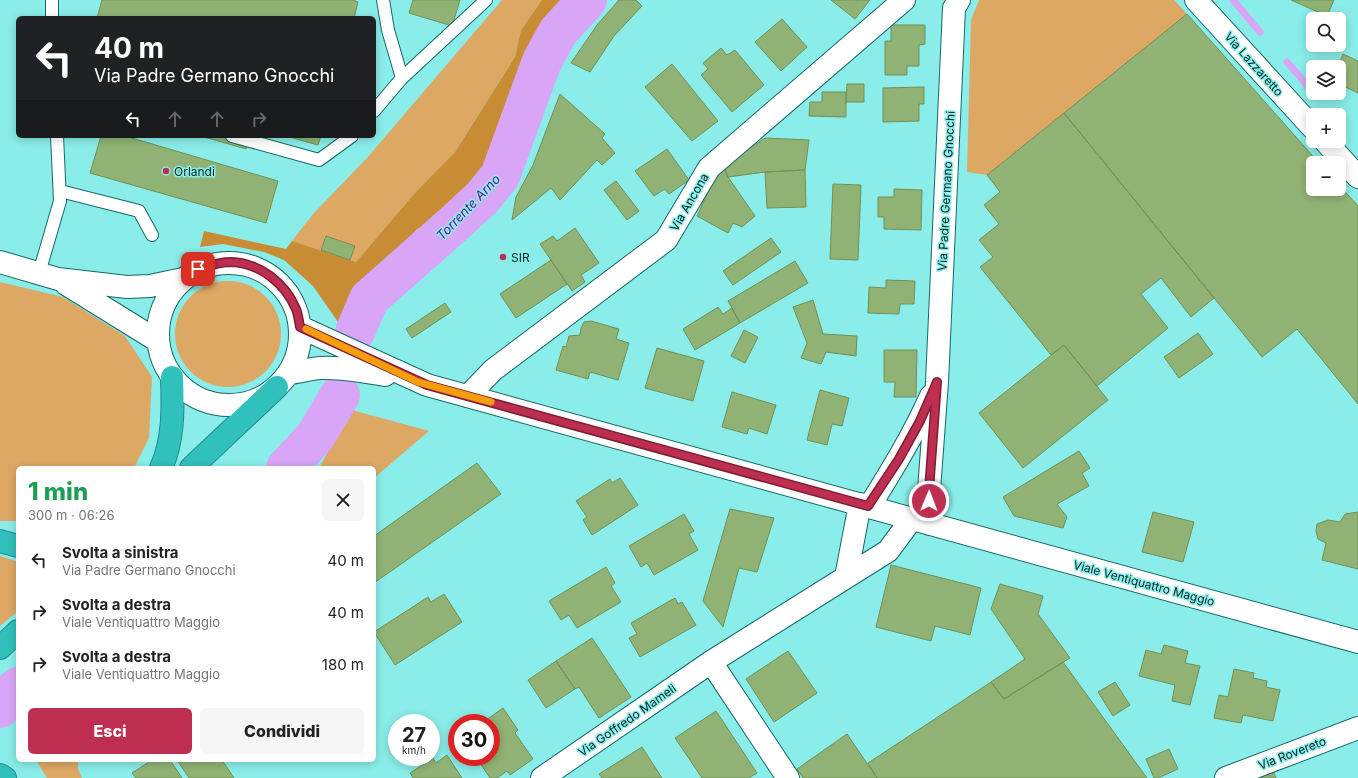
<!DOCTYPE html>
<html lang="it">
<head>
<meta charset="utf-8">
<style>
  body { margin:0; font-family:Inter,sans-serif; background:#f6f6f6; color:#222; height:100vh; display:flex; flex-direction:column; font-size:15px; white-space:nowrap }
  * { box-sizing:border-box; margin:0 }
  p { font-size:13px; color:#767676 }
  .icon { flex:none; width:22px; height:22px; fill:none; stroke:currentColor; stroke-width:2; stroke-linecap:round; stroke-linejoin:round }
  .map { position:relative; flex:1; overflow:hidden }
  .sheet { position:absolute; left:16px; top:466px; width:360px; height:296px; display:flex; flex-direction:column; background:#fff; border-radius:6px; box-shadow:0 2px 10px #0003 }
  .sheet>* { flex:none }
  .banner { position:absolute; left:16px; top:16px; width:360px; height:122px; border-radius:6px; box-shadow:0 2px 10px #0003; background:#202124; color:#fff; overflow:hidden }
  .tools { position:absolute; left:1306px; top:12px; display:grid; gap:8px }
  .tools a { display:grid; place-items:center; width:40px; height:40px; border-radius:6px; background:#fff; box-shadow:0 2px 10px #0003; font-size:20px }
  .speed { position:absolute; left:388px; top:714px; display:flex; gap:8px; font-size:20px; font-weight:700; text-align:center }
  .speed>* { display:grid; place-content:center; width:52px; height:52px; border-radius:50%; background:#fff; box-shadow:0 2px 10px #0003; line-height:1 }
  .speed small { font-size:10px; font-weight:400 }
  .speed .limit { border:6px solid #d22; background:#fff; color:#111 }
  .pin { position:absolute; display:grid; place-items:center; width:34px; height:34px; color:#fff; margin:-17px; border-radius:8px; box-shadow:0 2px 6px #0006 }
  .me { position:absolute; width:44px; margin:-22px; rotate:1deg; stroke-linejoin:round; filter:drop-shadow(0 0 3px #0008) }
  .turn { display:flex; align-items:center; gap:14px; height:84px; padding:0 12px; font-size:18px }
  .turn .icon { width:52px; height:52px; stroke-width:2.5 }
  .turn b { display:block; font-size:28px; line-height:34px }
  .lanes { display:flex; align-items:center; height:38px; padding:0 12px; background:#0003; justify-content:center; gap:20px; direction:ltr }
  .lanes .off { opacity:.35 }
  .round { display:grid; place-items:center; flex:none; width:42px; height:42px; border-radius:6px; background:#f6f6f6 }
  .summary { display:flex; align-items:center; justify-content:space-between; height:68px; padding:0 12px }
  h1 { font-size:24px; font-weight:800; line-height:30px; color:#1e9e55 }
  .button { display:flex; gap:8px; margin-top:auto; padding:8px 12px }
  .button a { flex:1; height:46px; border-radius:6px; background:#be2e51; color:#fff; font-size:16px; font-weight:800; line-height:46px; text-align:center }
  .button a+a { background:#f6f6f6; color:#222 }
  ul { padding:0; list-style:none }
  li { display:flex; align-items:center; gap:12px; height:52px; padding:0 12px }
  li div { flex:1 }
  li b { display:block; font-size:15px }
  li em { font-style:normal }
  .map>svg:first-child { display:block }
  .green { fill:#dca864 }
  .forest { fill:#c88c34 }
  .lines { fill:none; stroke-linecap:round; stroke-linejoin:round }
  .stream { stroke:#d9a5f7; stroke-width:7 }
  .river { stroke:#d9a5f7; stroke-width:40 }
  .building { fill:#90b375; stroke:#709155 }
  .lane-casing { stroke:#156967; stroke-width:14 }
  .street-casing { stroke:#156967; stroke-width:24 }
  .secondary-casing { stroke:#156967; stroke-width:24 }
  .highway-casing { stroke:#228b88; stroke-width:24 }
  .lane { stroke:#fff; stroke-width:12 }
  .street { stroke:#fff; stroke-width:22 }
  .secondary { stroke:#fff; stroke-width:22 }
  .highway { stroke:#31c1bd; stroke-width:22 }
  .route-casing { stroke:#7c1e35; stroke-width:10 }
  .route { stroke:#be2e51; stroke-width:7 }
  .slow { stroke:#f59e0b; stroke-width:7 }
  .poi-dot { fill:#be2e51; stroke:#8aede9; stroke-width:1.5 }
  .labels { text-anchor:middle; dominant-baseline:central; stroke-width:3; stroke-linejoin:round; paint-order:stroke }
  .street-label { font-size:12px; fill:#062726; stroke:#8aede9 }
  .poi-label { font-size:12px; fill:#062726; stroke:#8aede9; text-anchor:start }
  .water-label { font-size:13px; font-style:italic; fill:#680f8c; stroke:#8aede9 }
</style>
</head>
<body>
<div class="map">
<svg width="1358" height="778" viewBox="0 0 1358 778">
  <rect width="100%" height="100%" fill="#8aede9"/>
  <path class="green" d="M 502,0 L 542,0 L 521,30 L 515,57 L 455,152 L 414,194 L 356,262 L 292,241 L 313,214 L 367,158 Z
    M 979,0 L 1174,0 L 1187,14 L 987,175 L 967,172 L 971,20 Z
    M175 334a53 53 0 1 1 106 0a53 53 0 1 1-106 0Z
    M 0,282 L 63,297 L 125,336 L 152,377 L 149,438 L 134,468 L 18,468 L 18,521 L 0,521 Z
    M 352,410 L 429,431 L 374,478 L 374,468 L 319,468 Z
    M 0,556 L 18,562 L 18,611 L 0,626 Z
    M 36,760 L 78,760 L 78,769 L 82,778 L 47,778 Z"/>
  <path class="forest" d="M 542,0 L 576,0 L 559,19 L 531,68 L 492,153 L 491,172 L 448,214 L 417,229 L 338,322 L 313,286 L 284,260 L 264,252 L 223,244 L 200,247 L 204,231 L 286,249 L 292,241 L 356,262 L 414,194 L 455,152 L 515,57 L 521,30 Z"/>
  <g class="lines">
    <path class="stream" d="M 1233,0 L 1260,32
      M 1287,62 L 1313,92"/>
    <path class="river" d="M 355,332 L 369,299 L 456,222 L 482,198 L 500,176 L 542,61 L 558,32 L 587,0
      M 286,468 L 315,437 L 340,395
      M 0,708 L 13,691 L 18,687"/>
  </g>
  <path class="building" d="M 102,0 L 353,0 L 358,2 L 354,18 L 97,18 Z
    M 413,0 L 460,0 L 452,26 L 409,13 Z
    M 619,0 L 636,0 L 642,6 L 614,36 L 590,72 L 571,63 L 597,25 Z
    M 831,0 L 870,0 L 855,19 Z
    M 1291,0 L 1334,0 L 1327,16 Z
    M 1187,14 L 1319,163 L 1313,163 L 1313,189 L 1339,189 L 1339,185 L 1358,206 L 1358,404 L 1297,329 L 1262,357 L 1064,113 Z
    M 782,19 L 807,47 L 781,71 L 755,42 Z
    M 891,25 L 925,25 L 925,44 L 919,45 L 919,66 L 907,66 L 907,75 L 885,75 L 885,41 L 891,41 Z
    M 721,48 L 727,55 L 735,50 L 764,85 L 732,112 L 701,75 L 708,69 L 703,63 Z
    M 1343,54 L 1358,61 L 1358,93 L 1339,84 L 1339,67 L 1338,67 Z
    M 672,64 L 718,121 L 692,141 L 645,87 Z
    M 847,84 L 864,84 L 864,102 L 846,102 Z
    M 924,87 L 924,104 L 919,104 L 919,121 L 883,122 L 883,88 Z
    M 822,92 L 846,92 L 846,117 L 809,116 L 810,102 L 822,102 Z
    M 560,94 L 605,134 L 602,138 L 615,153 L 602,165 L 597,160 L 560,200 L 551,188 L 512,220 L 516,197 L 533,165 Z
    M 1064,113 L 1214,298 L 1191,317 L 1161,278 L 1141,294 L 1168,328 L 1097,386 L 1064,345 L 1051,355 L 980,267 L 993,257 L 979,240 L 999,224 L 984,205 L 1000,192 L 987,175 Z
    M 101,136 L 125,136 L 278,181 L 266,223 L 90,173 Z
    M 201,136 L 250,136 L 246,149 Z
    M 286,136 L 321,136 L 318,145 Z
    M 765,138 L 809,140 L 805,170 L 765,172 L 728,177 L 723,166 Z
    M 667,149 L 689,180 L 669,194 L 665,189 L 654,196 L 635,171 Z
    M 723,166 L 728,177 L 755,216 L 742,227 L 733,223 L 728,233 L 697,216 L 714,179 Z
    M 805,170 L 806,207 L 767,208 L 765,172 Z
    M 616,181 L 639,211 L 627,220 L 604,190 Z
    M 833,184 L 861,185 L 858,260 L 830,259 Z
    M 894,189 L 922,190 L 921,230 L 884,229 L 884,217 L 878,217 L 878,197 L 894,197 Z
    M 575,228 L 599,263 L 581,275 L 585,282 L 572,291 L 540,244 L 553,236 L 557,241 Z
    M 326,236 L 355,246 L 350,260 L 321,250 Z
    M 771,238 L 781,252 L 733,285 L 723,271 Z
    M 551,260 L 567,284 L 516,318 L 500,294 Z
    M 795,261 L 808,283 L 740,323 L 728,301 Z
    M 886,280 L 915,281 L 914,304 L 900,304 L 899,314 L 868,313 L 869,287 L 886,288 Z
    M 813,300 L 823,334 L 857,336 L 856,356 L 826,352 L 821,364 L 801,358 L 807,343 L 793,307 Z
    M 445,303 L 451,312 L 412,338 L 406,329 Z
    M 718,307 L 723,314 L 732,308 L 740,323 L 695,350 L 683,329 Z
    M 591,321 L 619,329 L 616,339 L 629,343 L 618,380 L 590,372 L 588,379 L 556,370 L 563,346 L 566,347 L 569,336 L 580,335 L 581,328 L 584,322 Z
    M 744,330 L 758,337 L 745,363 L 731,356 Z
    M 1198,333 L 1213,354 L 1179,378 L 1164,357 Z
    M 1064,345 L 1108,400 L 1023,468 L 979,413 Z
    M 657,348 L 704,361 L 693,401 L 645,388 Z
    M 884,350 L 917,350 L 916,397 L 894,397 L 895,382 L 884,382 Z
    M 820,390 L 849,398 L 842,426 L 832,424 L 827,445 L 807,440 Z
    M 732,392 L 776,405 L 767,434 L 749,428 L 747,434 L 722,427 Z
    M 1079,451 L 1090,468 L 1082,473 L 1089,486 L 1057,504 L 1067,517 L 1063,528 L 1014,516 L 1003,497 Z
    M 477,463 L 501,494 L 374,583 L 374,536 Z
    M 620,478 L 638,505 L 592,535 L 583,520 L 587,517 L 576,501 L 610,479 L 612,483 Z
    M 730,509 L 774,518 L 757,572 L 739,568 L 723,627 L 703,601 Z
    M 1153,512 L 1194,522 L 1183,562 L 1142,552 Z
    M 1358,512 L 1358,569 L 1322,560 L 1326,543 L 1318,539 L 1316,531 L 1317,524 L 1328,520 L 1340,522 L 1345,514 Z
    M 684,514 L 694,531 L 689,534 L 698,550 L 654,575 L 647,563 L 641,567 L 629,546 Z
    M 891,565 L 981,588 L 970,635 L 935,626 L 931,641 L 876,627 Z
    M 606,567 L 615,583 L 611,586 L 621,602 L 577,628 L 569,615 L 561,620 L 549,601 Z
    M 1000,584 L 1043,596 L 1038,614 L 1070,658 L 1004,699 L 991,682 L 1025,659 L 991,609 Z
    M 444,594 L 462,622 L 395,665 L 374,632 L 428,597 L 431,602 Z
    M 675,598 L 678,604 L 682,602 L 696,625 L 640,657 L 629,638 L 637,634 L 631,623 Z
    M 592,638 L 631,697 L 599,718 L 579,687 L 575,689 L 556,661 Z
    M 1164,645 L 1188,651 L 1185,663 L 1200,666 L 1190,705 L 1172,701 L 1175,685 L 1139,676 L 1146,650 L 1161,654 Z
    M 788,651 L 817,693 L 774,722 L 746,679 Z
    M 556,661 L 575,689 L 546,708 L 528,680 Z
    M 1063,662 L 1147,778 L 877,778 L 868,763 L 991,682 L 1004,699 Z
    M 1234,669 L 1254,673 L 1253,678 L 1267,681 L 1266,687 L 1280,690 L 1273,721 L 1243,715 L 1241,723 L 1214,718 L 1219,695 L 1228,697 Z
    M 1115,682 L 1130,705 L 1113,716 L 1098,692 Z
    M 503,708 L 518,730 L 515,733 L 533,759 L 510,775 L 507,771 L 497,778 L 490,778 L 478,760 L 482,757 L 491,757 L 491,723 L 482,723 Z
    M 716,711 L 757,773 L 749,778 L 702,778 L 675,738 Z
    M 847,734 L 877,778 L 803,778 L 797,769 Z
    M 642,747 L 662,778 L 602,778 L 599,774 Z
    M 1169,749 L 1178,769 L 1158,778 L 1154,778 L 1146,759 Z
    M 447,755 L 462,778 L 413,778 L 410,773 L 433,758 L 436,763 Z
    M 152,760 L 170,760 L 182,778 L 136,778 L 132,773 Z
    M 177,760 L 222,760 L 234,778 L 189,778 Z
    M 1272,768 L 1276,778 L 1248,778 Z"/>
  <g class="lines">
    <g class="lane-casing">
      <path id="lane" d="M 52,0 L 52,18
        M 402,78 L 486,0
        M 374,111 L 402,78 L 388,30 L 383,0
        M 232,136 L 319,160 L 352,136
        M 60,191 L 139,211 L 152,235
        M 39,273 L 60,201 L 57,136"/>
    </g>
    <g class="street-casing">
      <path id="street" d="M 1196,0 L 1313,128
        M 1325,141 L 1358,177
        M 468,396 L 493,370 L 666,240 L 709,168 L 904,0
        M 869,507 C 892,470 913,436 931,396
        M 930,524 L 929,490 L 937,382 L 954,8 L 959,0
        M 846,577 L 860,504
        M 711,662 L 788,778
        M 542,778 L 711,662 L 888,551 L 911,520
        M 1226,778 L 1358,728"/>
    </g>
    <g class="secondary-casing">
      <path id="secondary" d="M 0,262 L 58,279 L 127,287 L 150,286 L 183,279
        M158 334a71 71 0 1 1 142 0a71 71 0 1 1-142 0Z
        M 66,284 L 158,341
        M 300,327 L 427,385 L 1358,642
        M 289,373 C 299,372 309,369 320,368 C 342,367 364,371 385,375"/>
    </g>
    <g class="highway-casing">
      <path id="highway" d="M 161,468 C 174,440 173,407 172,377
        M 191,468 L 277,387
        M 0,541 L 18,546
        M 0,648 L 18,631
        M 0,775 L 5,778"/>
    </g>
    <use href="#lane" class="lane"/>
    <use href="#street" class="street"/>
    <use href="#secondary" class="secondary"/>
    <use href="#highway" class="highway"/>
  </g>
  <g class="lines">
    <g class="route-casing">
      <path id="route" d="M 198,269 C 208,266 219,262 231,262 C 260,263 285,283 296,309 C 298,314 299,321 300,327 L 427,385 L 868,506 L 899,459 L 920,421 L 937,382 L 929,490 L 929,501"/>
    </g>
    <use href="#route" class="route"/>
    <path class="slow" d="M 306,329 L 418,382 L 491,402"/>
  </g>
  <g class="poi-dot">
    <circle cx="166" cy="171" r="4"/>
    <circle cx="503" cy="257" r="4"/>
  </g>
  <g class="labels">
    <g class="street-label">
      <text transform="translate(1254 64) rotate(48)">Via Lazzaretto</text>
      <text transform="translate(946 191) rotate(-87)">Via Padre Germano Gnocchi</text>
      <text transform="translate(689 202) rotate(-60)">Via Ancona</text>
      <text transform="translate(1144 583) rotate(15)">Viale Ventiquattro Maggio</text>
      <text transform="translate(627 720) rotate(-35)">Via Goffredo Mameli</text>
      <text transform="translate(1292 753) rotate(-21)">Via Rovereto</text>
    </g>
    <g class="poi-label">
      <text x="174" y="171">Orlandi</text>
      <text x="511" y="257">SIR</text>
    </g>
    <g class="water-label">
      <text transform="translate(468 207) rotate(-46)">Torrente Arno</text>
    </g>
  </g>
</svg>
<div class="tools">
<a><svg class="icon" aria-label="search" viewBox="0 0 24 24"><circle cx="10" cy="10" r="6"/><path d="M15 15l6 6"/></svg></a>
<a><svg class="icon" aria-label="layers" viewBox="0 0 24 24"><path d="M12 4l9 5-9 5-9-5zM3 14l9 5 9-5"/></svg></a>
<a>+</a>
<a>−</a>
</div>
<div class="speed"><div>27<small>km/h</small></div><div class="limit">30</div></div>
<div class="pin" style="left:198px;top:269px;background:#d93025"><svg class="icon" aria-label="arrive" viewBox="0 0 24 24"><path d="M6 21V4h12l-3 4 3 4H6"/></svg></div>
<svg class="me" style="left:929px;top:501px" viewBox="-20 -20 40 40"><circle r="17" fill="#be2e51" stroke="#fff" stroke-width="3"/><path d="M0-11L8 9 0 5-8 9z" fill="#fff"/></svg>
<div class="banner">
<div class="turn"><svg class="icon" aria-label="left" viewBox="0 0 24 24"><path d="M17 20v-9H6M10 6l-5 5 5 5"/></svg><div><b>40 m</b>Via Padre Germano Gnocchi</div></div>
<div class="lanes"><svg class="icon" aria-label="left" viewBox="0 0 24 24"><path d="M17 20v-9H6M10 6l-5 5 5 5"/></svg><svg class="icon off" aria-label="ahead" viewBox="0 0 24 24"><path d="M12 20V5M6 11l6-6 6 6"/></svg><svg class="icon off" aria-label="ahead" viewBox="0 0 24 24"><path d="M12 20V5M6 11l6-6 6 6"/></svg><svg class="icon off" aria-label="right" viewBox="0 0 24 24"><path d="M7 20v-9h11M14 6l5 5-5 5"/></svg></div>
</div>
<section class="sheet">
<div class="summary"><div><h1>1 min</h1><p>300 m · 06:26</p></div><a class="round"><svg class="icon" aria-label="close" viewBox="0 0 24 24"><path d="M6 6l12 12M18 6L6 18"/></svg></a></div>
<ul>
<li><svg class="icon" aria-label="left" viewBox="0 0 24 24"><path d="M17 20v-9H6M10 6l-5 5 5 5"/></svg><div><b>Svolta a sinistra</b><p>Via Padre Germano Gnocchi</p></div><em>40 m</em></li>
<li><svg class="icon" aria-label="right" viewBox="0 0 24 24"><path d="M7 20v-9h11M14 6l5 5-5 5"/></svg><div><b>Svolta a destra</b><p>Viale Ventiquattro Maggio</p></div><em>40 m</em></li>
<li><svg class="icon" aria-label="right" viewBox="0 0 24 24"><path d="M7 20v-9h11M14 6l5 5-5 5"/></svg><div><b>Svolta a destra</b><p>Viale Ventiquattro Maggio</p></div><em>180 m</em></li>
</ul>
<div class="button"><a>Esci</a><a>Condividi</a></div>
</section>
</div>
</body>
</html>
